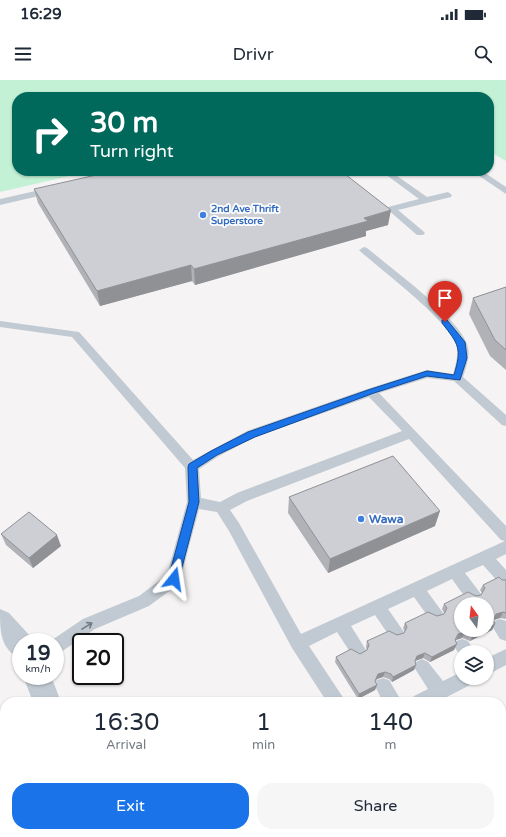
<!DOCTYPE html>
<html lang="en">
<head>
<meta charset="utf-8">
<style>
  body { margin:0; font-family:"Varela Round",sans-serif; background:#f6f6f7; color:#1f2937; height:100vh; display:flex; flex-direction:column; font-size:15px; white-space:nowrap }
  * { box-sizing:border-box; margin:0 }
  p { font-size:13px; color:#747a83 }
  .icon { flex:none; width:22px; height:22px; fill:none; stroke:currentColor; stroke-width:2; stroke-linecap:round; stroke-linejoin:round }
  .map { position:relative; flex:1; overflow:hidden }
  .sheet { position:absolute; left:0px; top:617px; width:506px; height:140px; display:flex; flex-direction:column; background:#fff; border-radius:16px 16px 0 0; box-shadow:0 1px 3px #0004 }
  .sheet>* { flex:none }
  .hud { position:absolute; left:12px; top:12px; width:482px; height:84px; border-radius:16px; box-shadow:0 1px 3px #0004; background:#00695c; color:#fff; overflow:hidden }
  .needle { width:26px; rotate:345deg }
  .controls { position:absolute; left:454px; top:517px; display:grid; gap:8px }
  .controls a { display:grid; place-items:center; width:40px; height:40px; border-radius:50%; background:#fff; box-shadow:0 1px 3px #0004; font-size:20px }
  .speed { position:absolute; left:12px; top:553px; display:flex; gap:8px; font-size:20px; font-weight:700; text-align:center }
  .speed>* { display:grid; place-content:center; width:52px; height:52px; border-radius:50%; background:#fff; box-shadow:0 1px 3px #0004; line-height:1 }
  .speed small { font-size:10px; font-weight:400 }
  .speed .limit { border:2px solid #111; border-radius:6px; background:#fff; color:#111 }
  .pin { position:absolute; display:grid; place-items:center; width:34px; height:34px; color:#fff; margin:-41px -17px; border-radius:50% 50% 50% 0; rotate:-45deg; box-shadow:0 0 4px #0007 }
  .pin .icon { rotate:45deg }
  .me { position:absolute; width:44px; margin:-22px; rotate:15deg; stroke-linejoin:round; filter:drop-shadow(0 0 3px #0008) }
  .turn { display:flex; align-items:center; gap:14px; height:84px; padding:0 12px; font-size:18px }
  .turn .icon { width:52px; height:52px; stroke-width:2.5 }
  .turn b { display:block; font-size:28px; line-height:34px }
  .eta { display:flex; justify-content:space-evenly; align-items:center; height:68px; text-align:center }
  .eta b { font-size:24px; font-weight:600; line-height:28px }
  .action { display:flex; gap:8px; margin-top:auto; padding:8px 12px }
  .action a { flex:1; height:46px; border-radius:16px; background:#1a73e8; color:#fff; font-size:16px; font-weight:600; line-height:46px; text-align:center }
  .action a+a { background:#f6f6f7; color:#1f2937 }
  .status { display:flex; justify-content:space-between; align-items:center; height:28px; padding:0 20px; background:#fff; direction:ltr }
  .status svg { height:11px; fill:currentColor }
  header { display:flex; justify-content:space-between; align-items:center; height:52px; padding:0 12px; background:#fff; font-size:18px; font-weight:600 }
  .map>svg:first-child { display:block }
  .green { fill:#c3f1d5 }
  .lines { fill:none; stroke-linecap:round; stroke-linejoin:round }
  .service { fill:#c1cad2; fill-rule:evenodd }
  .minor { fill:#c1cad2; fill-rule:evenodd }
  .primary { fill:#b3c2d1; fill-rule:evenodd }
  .wall { fill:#b0b2b7 }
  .shaded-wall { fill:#909195 }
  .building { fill:#cdcfd5; stroke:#909195 }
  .oneway { stroke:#6e7983 }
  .route { fill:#1a73e8; stroke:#114b97 }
  .shop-dot { fill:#3f7fe0; stroke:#fff; stroke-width:1.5 }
  .labels { text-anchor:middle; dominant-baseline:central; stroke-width:3.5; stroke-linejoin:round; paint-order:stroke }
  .far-shop-label { font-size:10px; font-weight:bold; fill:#366cbe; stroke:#fff; text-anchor:start }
  .shop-label { font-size:12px; font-weight:bold; fill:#366cbe; stroke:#fff; text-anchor:start }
</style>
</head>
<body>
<div class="status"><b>16:29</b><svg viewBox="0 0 49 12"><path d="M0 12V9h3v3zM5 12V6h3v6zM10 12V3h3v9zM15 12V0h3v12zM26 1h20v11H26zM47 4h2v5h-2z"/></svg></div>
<header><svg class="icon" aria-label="menu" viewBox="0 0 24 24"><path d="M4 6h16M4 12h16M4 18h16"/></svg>Drivr<svg class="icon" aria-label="search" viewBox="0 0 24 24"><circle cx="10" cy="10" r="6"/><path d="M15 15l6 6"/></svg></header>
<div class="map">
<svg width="506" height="757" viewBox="0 0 506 757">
  <rect width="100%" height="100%" fill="#f5f3f3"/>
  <path class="green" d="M 0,0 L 506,0 L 506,81 L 489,71 L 489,17 L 17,17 L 17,91 L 91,91 L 0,112 Z"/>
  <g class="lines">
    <path class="service" d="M 381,91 L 390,91 L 427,117 L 448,112 L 452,115 L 451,117 L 398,130 L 423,151 L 425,153 L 423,155 L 417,155 L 387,129 L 388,127 L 419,119 Z
      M 472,91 L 482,91 L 506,107 L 506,114 Z
      M 53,107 L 57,110 L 56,112 L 0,125 L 0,119 Z
      M 364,167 L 367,168 C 392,189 457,236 467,264 C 471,275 466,287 463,297 L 506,335 L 506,346 L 502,345 L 454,301 L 427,298 L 379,313 L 506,446 L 506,474 L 496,479 L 506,490 L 506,505 L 500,504 L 483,485 L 465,493 L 481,514 L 478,519 C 466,523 459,508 452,499 L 427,511 L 443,533 L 441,538 L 435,540 L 429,538 L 414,517 L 388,529 L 404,552 L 402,557 L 396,559 L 390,557 L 375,535 L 351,546 L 366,570 L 364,575 L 358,578 L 352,575 L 337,552 L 309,566 L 346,622 L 327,622 L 292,568 L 229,451 L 217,432 L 199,429 L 179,504 L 149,526 L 95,549 L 61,572 L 55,574 L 55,562 L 49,562 L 83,539 L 139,516 L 167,495 L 187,422 L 185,388 L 72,257 L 0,247 L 0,241 L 79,252 L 193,380 L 247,351 L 367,309 L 427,290 L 453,294 C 456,284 459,273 456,263 C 446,239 383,191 361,172 L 359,170 ZM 369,317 L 402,351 L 237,413 L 220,422 L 201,418 L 199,389 L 219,376 L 255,357 ZM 409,359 L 501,460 L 505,461 L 301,554 L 239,443 L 230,430 L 247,421 Z
      M 500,539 L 506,541 L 506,561 L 500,559 L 492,546 L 494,541 Z
      M 462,559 L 468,561 L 475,572 L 461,572 L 461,577 L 454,566 L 456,561 Z
      M 506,569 L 506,585 L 487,595 L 487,578 Z
      M 422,579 L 428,582 L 443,601 L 461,592 L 461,598 L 474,598 L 472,604 L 437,622 L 411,622 L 414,616 L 428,609 L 414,587 L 416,582 Z
      M 383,598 L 389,600 L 402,622 L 383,622 L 375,606 L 377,600 Z"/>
    <path class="minor" d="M 0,529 L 9,533 L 31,557 L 33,562 L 21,562 L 21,579 C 0,569 0,552 0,529 Z
      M 23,596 L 51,596 L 61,622 L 33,622 Z
      M 57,752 L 89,752 L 89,757 L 57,757 Z"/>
    <path class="primary" d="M 5,712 L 5,750 L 0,752 L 0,714 Z"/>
  </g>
  <path class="wall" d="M 34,109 L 388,145 L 366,151 L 366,156 L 195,205 L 192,201 L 100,226 L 38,123 Z
    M 506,207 L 506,290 L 490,276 L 469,234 L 473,218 Z
    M 289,417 L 435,446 L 328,493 L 288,433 Z
    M 1,454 L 61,466 L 33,488 L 6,465 Z
    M 502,500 L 506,500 L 506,539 L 500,538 L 494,540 L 495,544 L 492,550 L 470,561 L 462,558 L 456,560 L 454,570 L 430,582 L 423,578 L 415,581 L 415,582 L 416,585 L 414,590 L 392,602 L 389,599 L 383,597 L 377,599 L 375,601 L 377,605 L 375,610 L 358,619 L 335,582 L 336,577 L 360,574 L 367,570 L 366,567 L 367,561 L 404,553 L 405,552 L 403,548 L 405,543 L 444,534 L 444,533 L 442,529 L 444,524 L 481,515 L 482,513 L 480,510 L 483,505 Z"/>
  <path class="shaded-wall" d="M 391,130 L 388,145 L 366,151 L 366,156 L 195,205 L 194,189 L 364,138 Z
    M 191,185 L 192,201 L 100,226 L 97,211 Z
    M 440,431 L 435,446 L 328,493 L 330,479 Z
    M 57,455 L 61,466 L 33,488 L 29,478 Z
    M 503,532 L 500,538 L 494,540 L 496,534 Z
    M 495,544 L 492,550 L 470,561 L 473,556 L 484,550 L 487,550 L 487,549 Z
    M 465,552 L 462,558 L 456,560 L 458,554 Z
    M 457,564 L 454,570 L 430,582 L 432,577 Z
    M 425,573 L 423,578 L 415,581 L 413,586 L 417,576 Z
    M 416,585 L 414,590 L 392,602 L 393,597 Z
    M 385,592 L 383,597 L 377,599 L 374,606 L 378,594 Z
    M 377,605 L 375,610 L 358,619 L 359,614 Z"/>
  <path class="building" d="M 114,91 L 341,91 L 391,130 L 364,138 L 368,141 L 194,189 L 191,185 L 97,211 L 34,109 Z
    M 506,207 L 506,270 L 495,260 L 473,218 Z
    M 393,376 L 440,431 L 330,479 L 289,417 Z
    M 29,432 L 57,455 L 29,478 L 1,454 Z
    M 499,497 L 502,500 L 506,500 L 506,533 L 503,532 L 496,534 L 493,540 L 495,544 L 487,549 L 487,524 L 461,524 L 461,550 L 484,550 L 473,556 L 465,552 L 458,554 L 455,560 L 457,564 L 432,577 L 425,573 L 417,576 L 415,581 L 416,585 L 393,597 L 391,594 L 385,592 L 378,594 L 375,601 L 377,605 L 359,614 L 336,577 L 351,569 L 360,574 L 367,570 L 369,565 L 367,561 L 389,551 L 397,555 L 404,553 L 407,547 L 405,543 L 428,532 L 437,536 L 444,534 L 447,528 L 444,524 L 468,512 L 476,516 L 481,515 L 485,508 L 483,505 Z"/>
  <defs><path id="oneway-shaft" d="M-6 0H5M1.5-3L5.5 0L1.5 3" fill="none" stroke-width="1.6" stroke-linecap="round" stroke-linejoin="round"/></defs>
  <use class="oneway" href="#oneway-shaft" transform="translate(87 546) rotate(-31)"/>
  <path class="route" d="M 442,240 L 447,240 L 465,262 L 467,278 L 460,300 L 427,296 L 374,313 L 255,357 L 217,375 L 197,388 L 199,422 L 179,499 L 177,502 L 174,503 L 170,502 L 168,499 L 189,422 L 188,387 L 189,384 L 211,371 L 248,352 L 368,310 L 427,291 L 454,295 C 462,268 459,265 442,243 Z"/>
  <g class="shop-dot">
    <circle cx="203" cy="135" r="4"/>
    <circle cx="361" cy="439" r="4"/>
  </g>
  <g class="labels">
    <g class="far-shop-label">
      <text x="211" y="129">2nd Ave Thrift<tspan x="211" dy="12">Superstore</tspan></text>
    </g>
    <g class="shop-label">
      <text x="369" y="439">Wawa</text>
    </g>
  </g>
</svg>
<div class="controls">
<a><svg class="needle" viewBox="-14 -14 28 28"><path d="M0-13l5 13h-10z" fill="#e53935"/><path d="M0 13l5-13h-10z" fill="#747a83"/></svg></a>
<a><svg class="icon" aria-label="layers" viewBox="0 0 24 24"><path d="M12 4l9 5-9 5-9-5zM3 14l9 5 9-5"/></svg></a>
</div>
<div class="speed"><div>19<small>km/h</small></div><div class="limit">20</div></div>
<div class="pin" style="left:445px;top:242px;background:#d93025"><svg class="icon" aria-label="arrive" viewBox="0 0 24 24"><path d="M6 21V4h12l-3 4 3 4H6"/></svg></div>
<svg class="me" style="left:174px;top:499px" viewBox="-20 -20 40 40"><path d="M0-17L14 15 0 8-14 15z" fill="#1a73e8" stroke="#fff" stroke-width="4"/></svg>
<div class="hud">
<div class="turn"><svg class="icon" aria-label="right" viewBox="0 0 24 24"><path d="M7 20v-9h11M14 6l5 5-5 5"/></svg><div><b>30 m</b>Turn right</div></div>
</div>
<section class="sheet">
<div class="eta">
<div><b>16:30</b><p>Arrival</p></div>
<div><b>1</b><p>min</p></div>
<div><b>140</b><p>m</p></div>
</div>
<div class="action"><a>Exit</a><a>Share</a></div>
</section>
</div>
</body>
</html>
